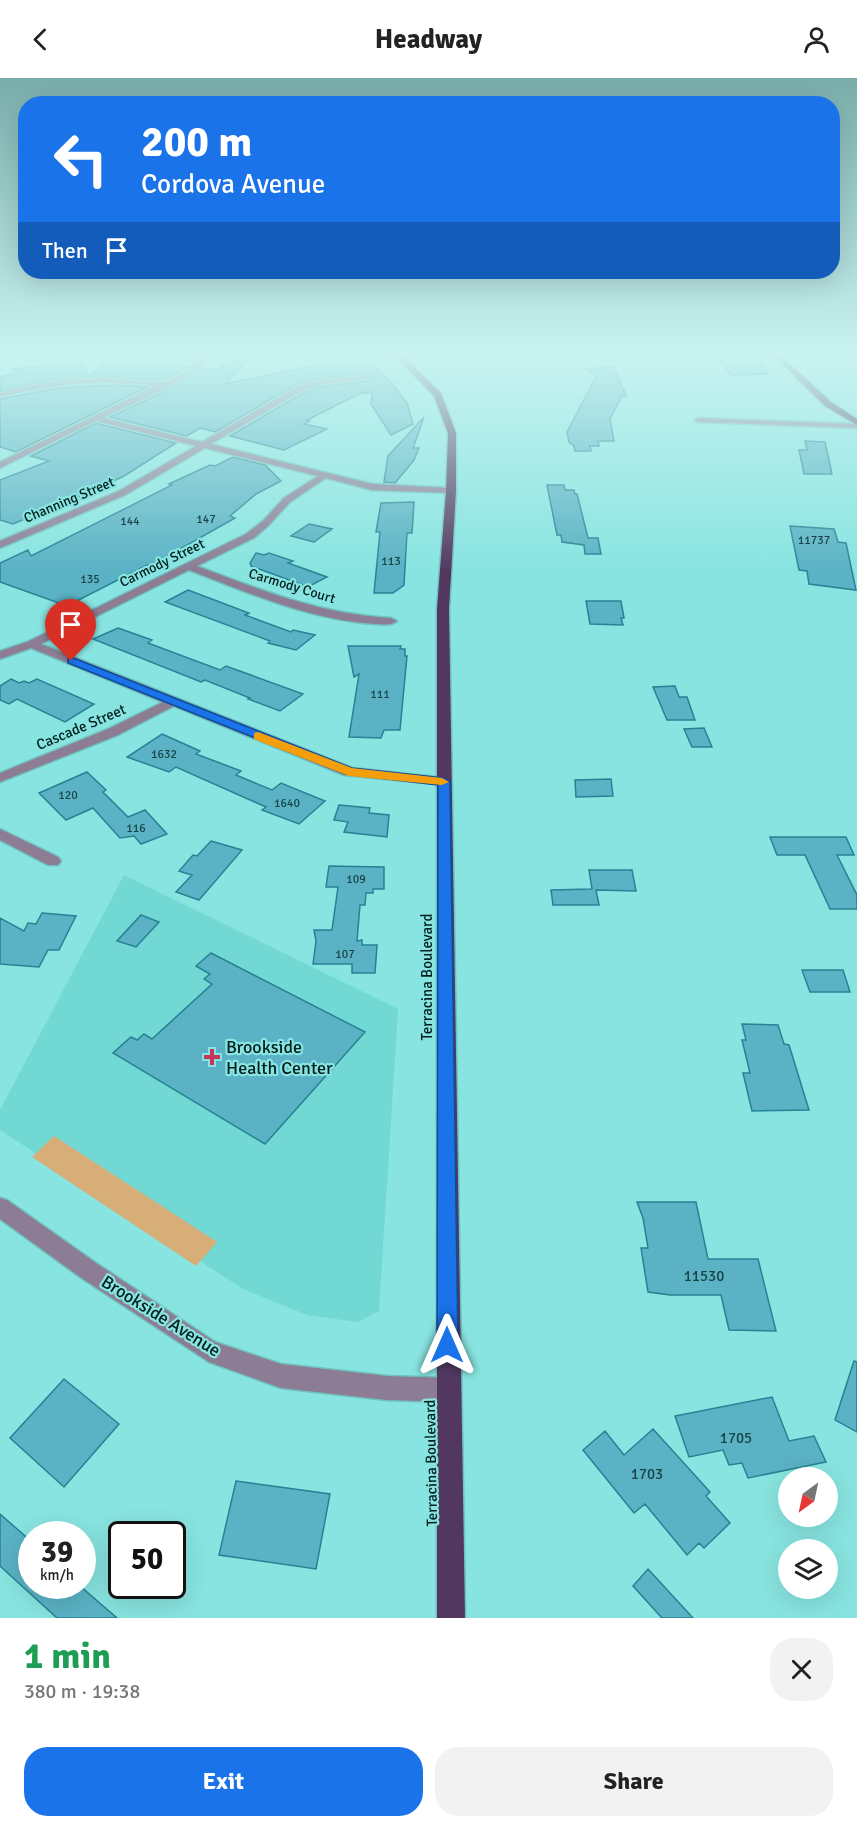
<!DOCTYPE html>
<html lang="en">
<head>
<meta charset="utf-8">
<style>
  body { margin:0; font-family:Signika,sans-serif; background:#f2f2f2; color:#222; height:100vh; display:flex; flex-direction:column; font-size:22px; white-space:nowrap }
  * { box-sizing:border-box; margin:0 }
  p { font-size:20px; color:#767676 }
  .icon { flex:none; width:33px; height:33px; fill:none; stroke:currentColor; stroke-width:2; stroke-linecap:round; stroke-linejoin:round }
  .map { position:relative; height:1540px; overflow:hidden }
  .details { display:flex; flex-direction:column; background:#fff; flex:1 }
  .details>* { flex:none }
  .guide { position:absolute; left:18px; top:18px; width:822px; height:183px; border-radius:24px; box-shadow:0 6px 24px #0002; background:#1a73e8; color:#fff; overflow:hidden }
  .needle { width:39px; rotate:213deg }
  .buttons { position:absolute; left:778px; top:1389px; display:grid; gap:12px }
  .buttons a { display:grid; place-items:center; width:60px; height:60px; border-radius:50%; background:#fff; box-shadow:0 6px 24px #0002; font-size:30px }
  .speed { position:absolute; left:18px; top:1443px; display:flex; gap:12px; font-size:30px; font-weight:700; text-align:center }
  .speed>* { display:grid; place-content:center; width:78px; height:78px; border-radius:50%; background:#fff; box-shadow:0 6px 24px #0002; line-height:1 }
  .speed small { font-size:15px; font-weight:400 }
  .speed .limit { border:3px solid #111; border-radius:9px; background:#fff; color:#111 }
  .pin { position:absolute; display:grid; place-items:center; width:51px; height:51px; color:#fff; margin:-62px -26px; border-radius:50% 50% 50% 0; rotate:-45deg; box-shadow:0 0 6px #0007 }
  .pin .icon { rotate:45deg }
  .me { position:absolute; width:66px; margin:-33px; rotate:0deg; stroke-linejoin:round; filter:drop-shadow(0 0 4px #0008) }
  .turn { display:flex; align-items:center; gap:21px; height:126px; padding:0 24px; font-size:27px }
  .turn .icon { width:78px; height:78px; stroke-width:2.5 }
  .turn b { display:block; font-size:42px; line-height:51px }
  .then { display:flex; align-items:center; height:57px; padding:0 24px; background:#0003; gap:12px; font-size:22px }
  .round { display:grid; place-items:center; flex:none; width:63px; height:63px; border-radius:24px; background:#f2f2f2 }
  .headline { display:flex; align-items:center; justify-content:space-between; height:102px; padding:0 24px }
  h1 { font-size:36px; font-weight:700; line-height:45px; color:#1e9e55 }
  .primary-button { display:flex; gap:12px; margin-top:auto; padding:12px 24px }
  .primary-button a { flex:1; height:69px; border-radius:24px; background:#1a73e8; color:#fff; font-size:24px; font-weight:700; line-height:69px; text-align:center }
  .primary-button a+a { background:#f2f2f2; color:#222 }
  header { display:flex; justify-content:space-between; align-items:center; height:78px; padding:0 24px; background:#fff; font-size:27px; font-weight:700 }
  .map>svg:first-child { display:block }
  .built { fill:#71d8d4 }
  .green { fill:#d8ae78 }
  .building { fill:#5ab2c4; stroke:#248394; stroke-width:1.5 }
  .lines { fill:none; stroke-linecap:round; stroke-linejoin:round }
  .minor-casing { stroke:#70c1bd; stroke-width:3 }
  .major-casing { stroke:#70c1bd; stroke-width:3 }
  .minor { fill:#8c7d95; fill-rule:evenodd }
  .major { fill:#523861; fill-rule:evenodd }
  .route { fill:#1a73e8; stroke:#114b97; stroke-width:1.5 }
  .slow { fill:#f59e0b }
  .poi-dot { fill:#c63656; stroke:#88e4e0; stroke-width:2 }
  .labels { text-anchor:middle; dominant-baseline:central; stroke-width:4.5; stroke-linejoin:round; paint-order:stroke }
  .number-label { font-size:12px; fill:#184448 }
  .far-street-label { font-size:14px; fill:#021f1e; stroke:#88e4e0 }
  .street-label { font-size:15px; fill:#021f1e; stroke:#88e4e0 }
  .near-number-label { font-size:15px; fill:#184448 }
  .near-poi-label { font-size:18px; fill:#021f1e; stroke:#88e4e0; text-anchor:start }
  .near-street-label { font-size:18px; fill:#021f1e; stroke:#88e4e0 }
</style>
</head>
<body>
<header><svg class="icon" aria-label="back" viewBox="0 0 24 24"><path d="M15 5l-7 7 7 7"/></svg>Headway<svg class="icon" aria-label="person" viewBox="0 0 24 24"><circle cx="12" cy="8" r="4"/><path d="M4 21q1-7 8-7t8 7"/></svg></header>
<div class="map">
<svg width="857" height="1540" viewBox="0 0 857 1540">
  <rect width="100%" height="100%" fill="#88e4e0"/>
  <path class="built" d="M 124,797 L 398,931 L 379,1233 L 357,1244 L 307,1237 L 243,1211 L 0,1052 L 0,1032 Z"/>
  <path class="green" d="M 54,1058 L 217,1164 L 196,1188 L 32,1079 Z"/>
  <path class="building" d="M 114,277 L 184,277 L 178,288 L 187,289 L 174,297 L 160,302 L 89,298 L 105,286 L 109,286 Z
    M 325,277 L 363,277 L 391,304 L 407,325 L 413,346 L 391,357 L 371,326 L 372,313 L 365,316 L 363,314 L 307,342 L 310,343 L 304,346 L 327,351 L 284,372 L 230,358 L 305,314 L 319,309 L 374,302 L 379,297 L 377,294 L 317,301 L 297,306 L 215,354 L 200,350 L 187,358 L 110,339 L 161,315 L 200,290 L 218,292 L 228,282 L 248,283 L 225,306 L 331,284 Z
    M 716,277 L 759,277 L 760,285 L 768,296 L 731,297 Z
    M 66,285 L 67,287 L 81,285 L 89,298 L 49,302 L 0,313 L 0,299 L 21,294 L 13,291 Z
    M 613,289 L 627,319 L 623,316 L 610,341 L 614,363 L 598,363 L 599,368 L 590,368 L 591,373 L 575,373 L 574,368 L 569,364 L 567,354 L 596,299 L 585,291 Z
    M 115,307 L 147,309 L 16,374 L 0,369 L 0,321 L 58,310 Z
    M 424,339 L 413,370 L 419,370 L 414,382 L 395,405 L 384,404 L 388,378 Z
    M 96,345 L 176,365 L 124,398 L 95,412 L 13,446 L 0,442 L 0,402 L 49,383 L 31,378 Z
    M 805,363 L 825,364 L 832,396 L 804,396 L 799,372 L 807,372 Z
    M 233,379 L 265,387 L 281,403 L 256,416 L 230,438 L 235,440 L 150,488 L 147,487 L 67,528 L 0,504 L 0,485 L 28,472 L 31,478 L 172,407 L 169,406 L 210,387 L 215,388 Z
    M 547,407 L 564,407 L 565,412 L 574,412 L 575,416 L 577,416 L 588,460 L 598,460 L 601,476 L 585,476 L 584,467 L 562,464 L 561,457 L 557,457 Z
    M 414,424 L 412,455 L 407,455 L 404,507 L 393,515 L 374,515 L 380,454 L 376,454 L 381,425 Z
    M 309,446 L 332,451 L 314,464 L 291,458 Z
    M 790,448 L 834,451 L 838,464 L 846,465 L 856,512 L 809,506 L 807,493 L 799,492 Z
    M 256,475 L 264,477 L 269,475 L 293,483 L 288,485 L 327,499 L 308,509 L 251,488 L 250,485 Z
    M 188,512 L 249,535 L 245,537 L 291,554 L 293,552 L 315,557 L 296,572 L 268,565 L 270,563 L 165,524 Z
    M 586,523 L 621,523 L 624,540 L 621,540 L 623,547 L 590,546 Z
    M 118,550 L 152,562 L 148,565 L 220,592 L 226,588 L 303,616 L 280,633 L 248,621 L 250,620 L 205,602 L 201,604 L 93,561 Z
    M 348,568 L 401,568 L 400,571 L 405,571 L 405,578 L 407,578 L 400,652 L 384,652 L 381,660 L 349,659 L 359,596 L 354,599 Z
    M 11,601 L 19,605 L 24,603 L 29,605 L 37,601 L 94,626 L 65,644 L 17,621 L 9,626 L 0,622 L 0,608 Z
    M 675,608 L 679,619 L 687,619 L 695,642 L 667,642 L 653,609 Z
    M 704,650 L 712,669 L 692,669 L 684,651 Z
    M 162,656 L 200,673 L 196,676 L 241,693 L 236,697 L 272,712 L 281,705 L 325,723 L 299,746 L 262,732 L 266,729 L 176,689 L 169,694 L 127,679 Z
    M 87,694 L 106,712 L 103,714 L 128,739 L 145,732 L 167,756 L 141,766 L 134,758 L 120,760 L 93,730 L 66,742 L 39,715 Z
    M 611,701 L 613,718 L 576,719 L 575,702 Z
    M 339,727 L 370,730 L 369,735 L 389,737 L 387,759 L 344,754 L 348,744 L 334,742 Z
    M 770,759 L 846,759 L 854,777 L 837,777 L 857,817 L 857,831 L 830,831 L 805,777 L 777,777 Z
    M 211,763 L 242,772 L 199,822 L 176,814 L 192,797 L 179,793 L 193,777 L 197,778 Z
    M 329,788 L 384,789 L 384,811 L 373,811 L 373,815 L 366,815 L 365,827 L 360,827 L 357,863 L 362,862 L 362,867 L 377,867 L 375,895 L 352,895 L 352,886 L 313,886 L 316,863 L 314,852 L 332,852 L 338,809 L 326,809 Z
    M 589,792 L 632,792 L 636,813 L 596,812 L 599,827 L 553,827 L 551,812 L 592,811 Z
    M 42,835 L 76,838 L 59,872 L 48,872 L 39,889 L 0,886 L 0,840 L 24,853 L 28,845 L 36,846 Z
    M 141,837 L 159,844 L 136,869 L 117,863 Z
    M 211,875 L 365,954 L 265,1066 L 113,975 L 131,959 L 137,962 L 144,956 L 152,961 L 212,906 L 204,901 L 210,896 L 196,888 Z
    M 802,892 L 843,892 L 850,914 L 810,914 Z
    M 742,946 L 778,947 L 784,966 L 789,967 L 809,1032 L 752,1033 L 743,995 L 750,995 L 742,962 L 746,962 Z
    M 637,1124 L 696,1124 L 708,1181 L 758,1181 L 776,1253 L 729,1252 L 721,1217 L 670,1217 L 648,1214 L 641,1170 L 648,1170 L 643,1140 Z
    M 854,1283 L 857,1284 L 857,1354 L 835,1342 Z
    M 64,1301 L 119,1346 L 64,1409 L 10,1360 Z
    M 772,1319 L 789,1363 L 814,1358 L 826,1384 L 748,1400 L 742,1385 L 729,1387 L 723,1372 L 689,1379 L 675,1338 Z
    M 653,1351 L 710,1414 L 706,1418 L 730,1445 L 704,1470 L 699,1465 L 687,1477 L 645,1426 L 634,1435 L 583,1372 L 605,1353 L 624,1377 Z
    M 236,1403 L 330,1416 L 316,1491 L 219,1477 Z
    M 0,1436 L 32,1464 L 32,1508 L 80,1508 L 117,1540 L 57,1540 L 0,1488 Z
    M 648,1491 L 693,1540 L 662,1540 L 633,1508 Z"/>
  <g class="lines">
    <g class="minor-casing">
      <path id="minor" d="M 201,277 L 208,277 C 191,304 133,325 103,340 L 202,364 L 298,308 L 317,303 L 377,296 L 374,300 L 318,307 L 304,312 L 211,366 L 372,406 L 451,410 L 456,413 L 454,415 L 372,412 L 326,400 L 290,424 L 269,447 L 254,460 L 197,488 C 263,513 320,536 391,540 L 397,543 C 391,548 383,546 375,546 C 310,542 249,515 189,492 L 41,566 L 352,690 L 444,700 L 449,701 L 451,704 L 449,707 L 344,697 L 174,628 L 118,657 L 0,704 L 0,695 L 108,651 L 163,624 L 31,570 L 0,581 L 0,573 L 27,564 L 246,456 L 263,443 L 284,420 L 318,398 L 205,370 L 125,417 L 0,470 L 0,463 L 119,413 L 196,368 L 96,343 L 0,390 L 0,384 L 155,308 C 101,301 52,306 0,319 L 0,315 C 33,306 66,300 100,300 C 113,300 157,306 164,304 C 178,299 194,289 201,277 Z
        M 699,340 L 857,346 L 857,350 L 696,344 L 695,342 Z
        M 0,751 L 58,779 L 61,783 L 58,787 L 48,787 L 0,762 Z
        M 0,1120 L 7,1122 L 96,1185 L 215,1264 L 281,1286 L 387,1298 L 448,1300 L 456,1304 L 460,1312 L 456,1320 L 448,1324 L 387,1322 L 281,1310 L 209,1284 L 80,1199 L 0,1141 Z"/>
    </g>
    <g class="major-casing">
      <path id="major" d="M 394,277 L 401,277 L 441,315 L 456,355 L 456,413 L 449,531 L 465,1540 L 437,1540 L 437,531 L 446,413 L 448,355 L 434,318 Z
        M 773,277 L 780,277 L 831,324 L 857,341 L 857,347 L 825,328 Z"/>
    </g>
    <use href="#minor" class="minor"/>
    <use href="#major" class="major"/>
  </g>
  <linearGradient id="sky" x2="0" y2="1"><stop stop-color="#79adaa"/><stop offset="0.56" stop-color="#c9f3f1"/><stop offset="1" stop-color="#c9f3f1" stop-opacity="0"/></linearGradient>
  <rect width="857" height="493" fill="url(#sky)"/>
  <path class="route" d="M 71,579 L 352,690 L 444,700 L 450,704 L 458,1267 L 455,1275 L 447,1278 L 440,1275 L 437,1267 L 438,707 L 345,696 L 68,585 L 68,580 Z"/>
  <path class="slow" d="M 258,654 L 352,690 L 442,700 L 449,704 L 442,707 L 349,698 L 254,661 L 254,655 Z"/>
  <path class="poi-dot" d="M209 970h6v6h6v6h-6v6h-6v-6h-6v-6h6z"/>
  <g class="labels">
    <g class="number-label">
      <text x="206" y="441">147</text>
      <text x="130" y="443">144</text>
      <text x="814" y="462">11737</text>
      <text x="391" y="483">113</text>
      <text x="90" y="501">135</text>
      <text x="380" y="616">111</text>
      <text x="164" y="676">1632</text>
      <text x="68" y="717">120</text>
      <text x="287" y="725">1640</text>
      <text x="136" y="750">116</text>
      <text x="356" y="801">109</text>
      <text x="345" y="876">107</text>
    </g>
    <g class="far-street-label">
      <text transform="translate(69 422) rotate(-23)">Channing Street</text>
      <text transform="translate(162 485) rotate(-26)">Carmody Street</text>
      <text transform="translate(292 508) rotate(17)">Carmody Court</text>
    </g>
    <g class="street-label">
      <text transform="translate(81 649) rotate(-23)">Cascade Street</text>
      <text transform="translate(427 899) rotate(-90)">Terracina Boulevard</text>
      <text transform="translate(431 1385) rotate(-91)">Terracina Boulevard</text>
    </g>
    <g class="near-number-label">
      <text x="704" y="1198">11530</text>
      <text x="736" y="1360">1705</text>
      <text x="647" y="1396">1703</text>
    </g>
    <g class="near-poi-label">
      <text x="226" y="969">Brookside<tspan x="226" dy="21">Health Center</tspan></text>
    </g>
    <g class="near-street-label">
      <text transform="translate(161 1238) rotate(32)">Brookside Avenue</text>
    </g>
  </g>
</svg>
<div class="buttons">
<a><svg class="needle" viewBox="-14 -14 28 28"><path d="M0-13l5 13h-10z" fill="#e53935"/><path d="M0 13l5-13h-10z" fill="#767676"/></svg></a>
<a><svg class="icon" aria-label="layers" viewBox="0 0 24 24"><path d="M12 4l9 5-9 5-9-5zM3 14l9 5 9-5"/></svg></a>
</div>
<div class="speed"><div>39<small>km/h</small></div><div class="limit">50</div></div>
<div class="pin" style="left:71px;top:583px;background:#d93025"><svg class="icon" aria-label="arrive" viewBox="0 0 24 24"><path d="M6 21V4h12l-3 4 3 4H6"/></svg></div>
<svg class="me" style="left:447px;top:1267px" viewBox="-20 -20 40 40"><path d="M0-17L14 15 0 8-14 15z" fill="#1a73e8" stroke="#fff" stroke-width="4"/></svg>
<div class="guide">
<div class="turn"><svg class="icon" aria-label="left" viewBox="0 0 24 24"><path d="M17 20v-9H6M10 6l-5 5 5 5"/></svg><div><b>200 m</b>Cordova Avenue</div></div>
<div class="then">Then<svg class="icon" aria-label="arrive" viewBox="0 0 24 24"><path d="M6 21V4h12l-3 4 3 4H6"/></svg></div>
</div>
</div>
<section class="details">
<div class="headline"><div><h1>1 min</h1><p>380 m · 19:38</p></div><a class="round"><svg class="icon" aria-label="close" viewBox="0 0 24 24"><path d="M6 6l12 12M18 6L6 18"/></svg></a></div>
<div class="primary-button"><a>Exit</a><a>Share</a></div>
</section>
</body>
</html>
